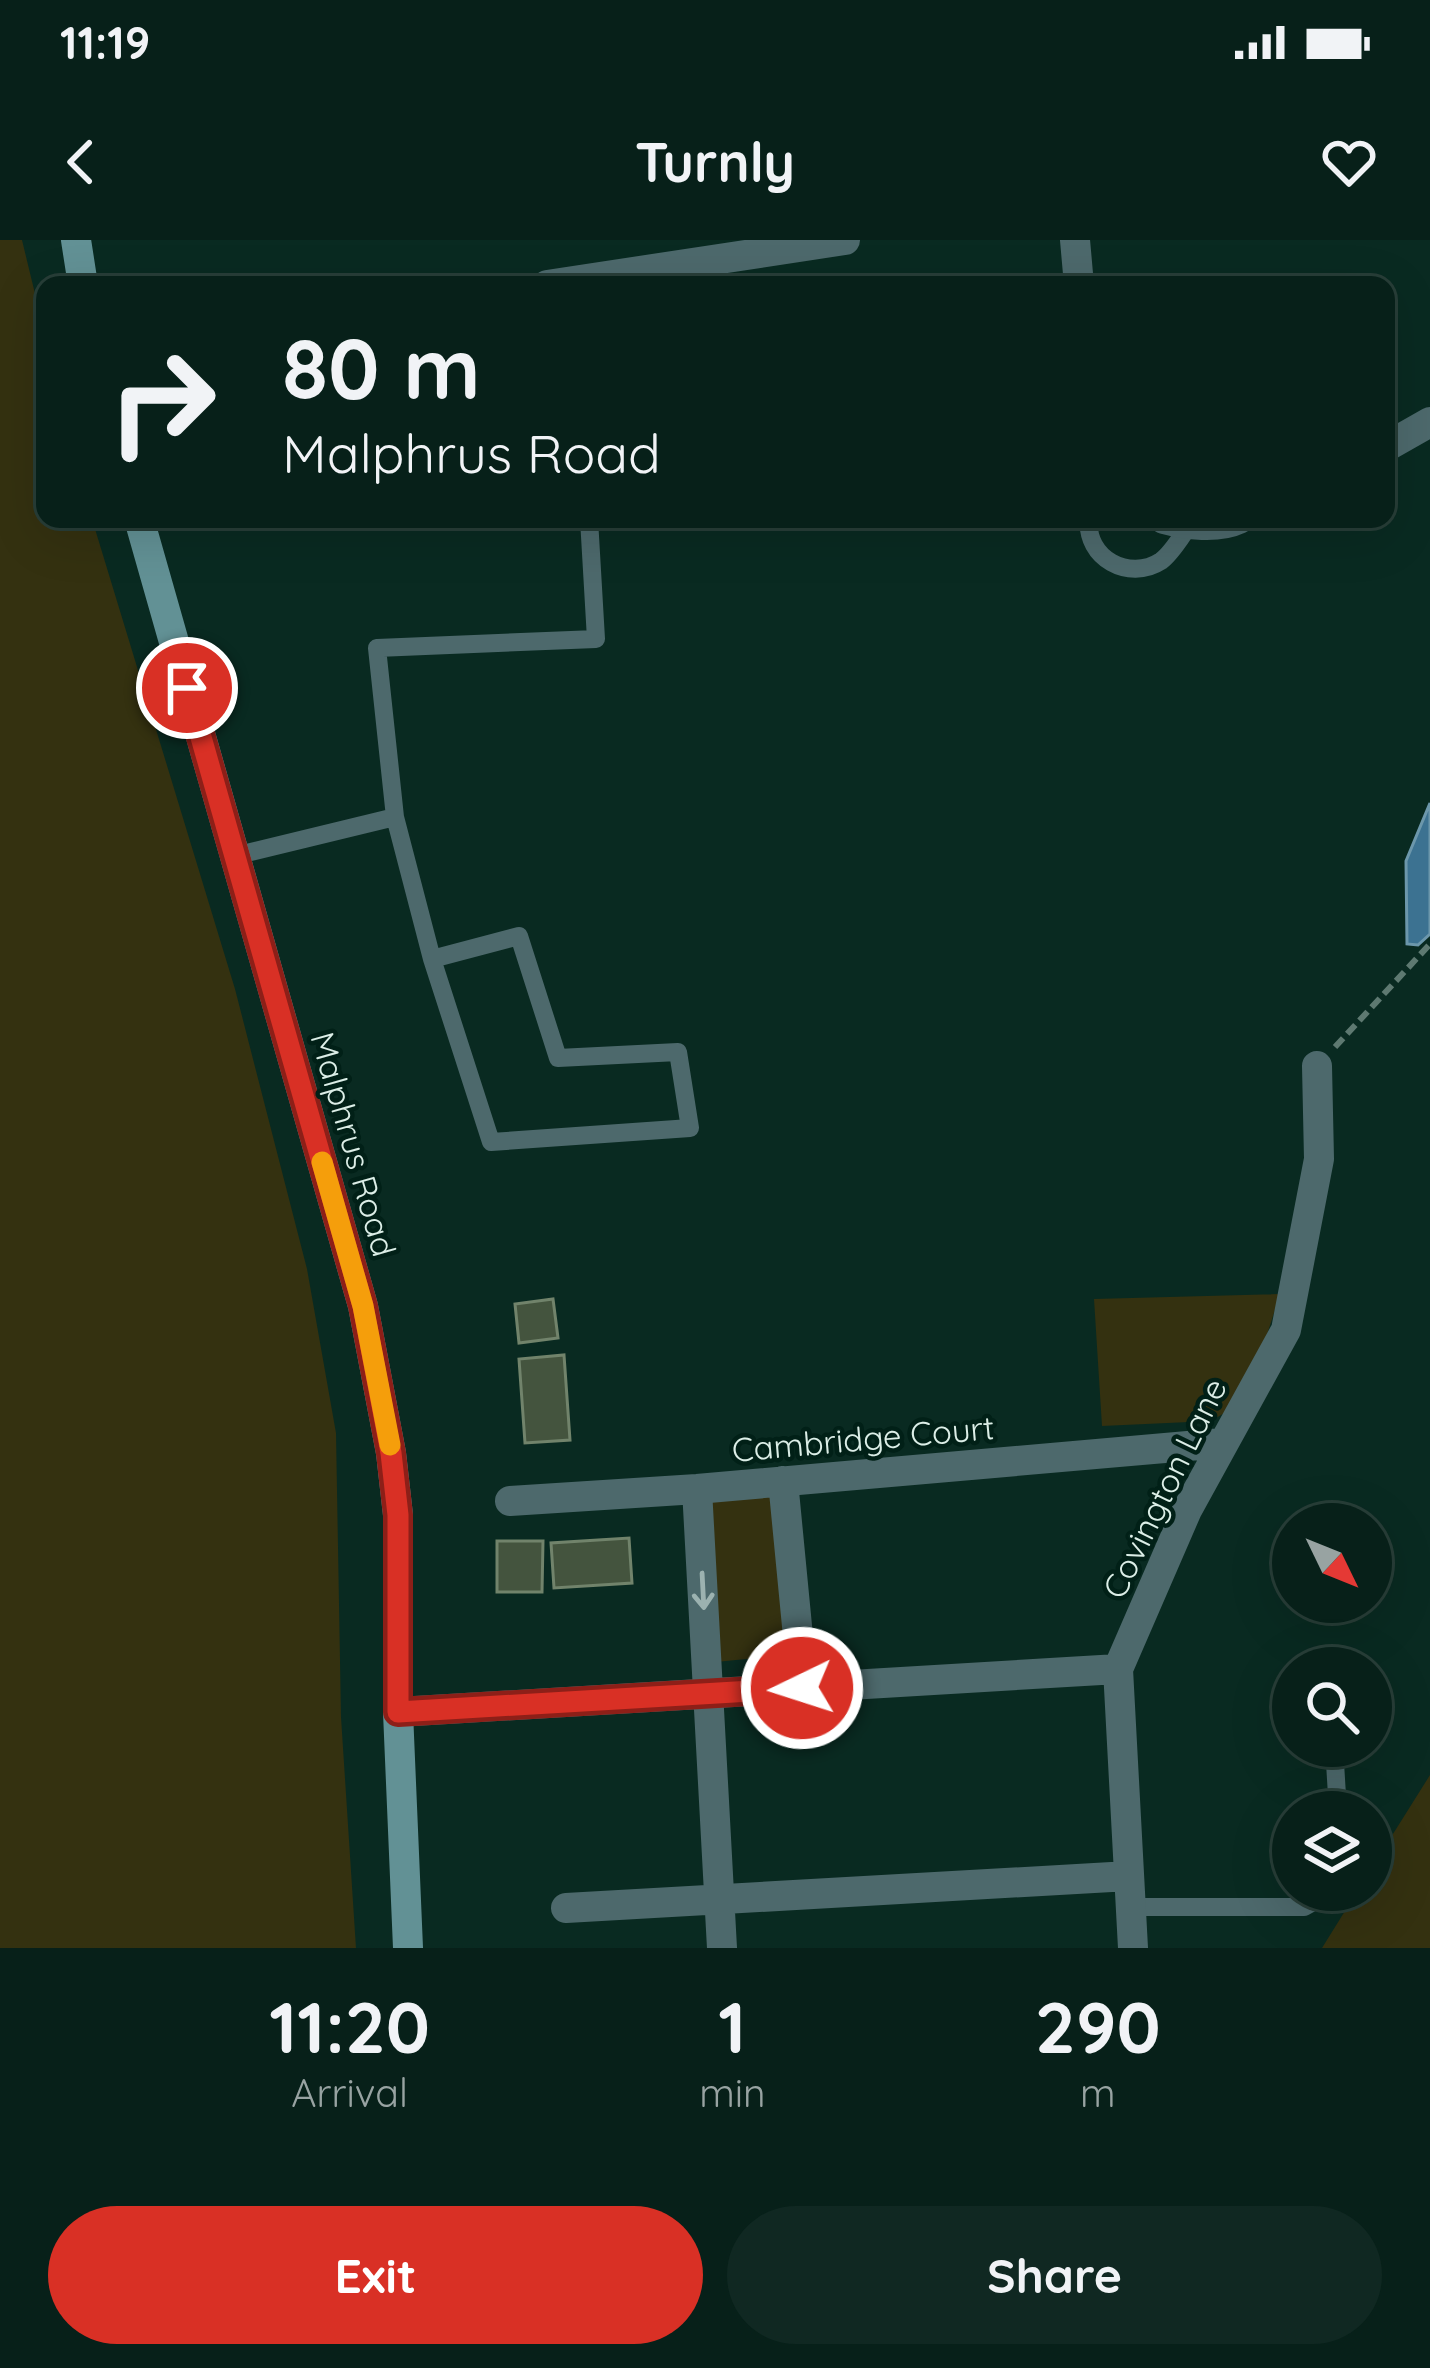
<!DOCTYPE html>
<html lang="en">
<head>
<meta charset="utf-8">
<style>
  body { margin:0; font-family:Quicksand,sans-serif; background:#102822; color:#f1f3f6; height:100vh; display:flex; flex-direction:column; font-size:45px; white-space:nowrap }
  * { box-sizing:border-box; margin:0 }
  p { font-size:39px; color:#98a3a2 }
  .icon { flex:none; width:66px; height:66px; fill:none; stroke:currentColor; stroke-width:2; stroke-linecap:round; stroke-linejoin:round }
  .map { position:relative; height:1708px; overflow:hidden }
  .sheet { display:flex; flex-direction:column; background:#072019; flex:1 }
  .sheet>* { flex:none }
  .top-card { position:absolute; left:36px; top:36px; width:1359px; height:252px; border-radius:24px; box-shadow:0 12px 48px #0002,0 0 0 3px #283e38; background:#072019; color:#f1f3f6; overflow:hidden }
  .needle { width:78px; rotate:133deg }
  .buttons { position:absolute; left:1272px; top:1263px; display:grid; gap:24px }
  .buttons a { display:grid; place-items:center; width:120px; height:120px; border-radius:50%; background:#072019; box-shadow:0 12px 48px #0002,0 0 0 3px #283e38; font-size:60px }
  .pin { position:absolute; display:grid; place-items:center; width:102px; height:102px; color:#fff; margin:-51px; border:6px solid #fff; border-radius:50%; box-shadow:0 3px 12px #0007 }
  .me { position:absolute; width:132px; margin:-66px; rotate:266deg; stroke-linejoin:round; filter:drop-shadow(0 0 9px #0008) }
  .turn { display:flex; align-items:center; gap:42px; height:252px; padding:0 48px; font-size:54px }
  .turn .icon { width:156px; height:156px; stroke-width:2.5 }
  .turn b { display:block; font-size:84px; line-height:102px }
  .eta { display:flex; justify-content:space-evenly; align-items:center; height:204px; text-align:center }
  .eta b { font-size:72px; font-weight:700; line-height:84px }
  .action { display:flex; gap:24px; margin-top:auto; padding:24px 48px }
  .action a { flex:1; height:138px; border-radius:72px; background:#d93025; color:#fff; font-size:48px; font-weight:700; line-height:138px; text-align:center }
  .action a+a { background:#102822; color:#f1f3f6 }
  .status { display:flex; justify-content:space-between; align-items:center; height:84px; padding:0 60px; background:#072019; direction:ltr }
  .status svg { height:33px; fill:currentColor }
  header { display:flex; justify-content:space-between; align-items:center; height:156px; padding:0 48px; background:#072019; font-size:54px; font-weight:700 }
  .map>svg:first-child { display:block }
  .green { fill:#343110 }
  .water { fill:#3c7291; stroke:#6c97ab; stroke-width:3 }
  .building { fill:#44543e; stroke:#71836b; stroke-width:3 }
  .lines { fill:none; stroke-linecap:round; stroke-linejoin:round }
  .path { stroke:#5e7971; stroke-width:6; stroke-dasharray:12 6; stroke-linecap:butt }
  .lane { stroke:#4d696c; stroke-width:18 }
  .street { stroke:#4d696c; stroke-width:30 }
  .secondary { stroke:#629195; stroke-width:30 }
  .oneway { stroke:#9cb2b0 }
  .route-casing { stroke:#8d1f18; stroke-width:30 }
  .route { stroke:#d93025; stroke-width:21 }
  .slow { stroke:#f59e0b; stroke-width:21 }
  .labels { text-anchor:middle; dominant-baseline:central; stroke-width:9; stroke-linejoin:round; paint-order:stroke }
  .street-label { font-size:33px; fill:#dceee7; stroke:#012017 }
</style>
</head>
<body>
<div class="status"><b>11:19</b><svg viewBox="0 0 49 12"><path d="M0 12V9h3v3zM5 12V6h3v6zM10 12V3h3v9zM15 12V0h3v12zM26 1h20v11H26zM47 4h2v5h-2z"/></svg></div>
<header><svg class="icon" aria-label="back" viewBox="0 0 24 24"><path d="M15 5l-7 7 7 7"/></svg>Turnly<svg class="icon" aria-label="heart" viewBox="0 0 24 24"><path d="M12 20l-8-8c-3-5 5-10 8-4 3-6 11-1 8 4z"/></svg></header>
<div class="map">
<svg width="1430" height="1708" viewBox="0 0 1430 1708">
  <rect width="100%" height="100%" fill="#092a21"/>
  <path class="green" d="M 0,0 L 22,0 L 45,95 L 45,279 L 92,279 L 235,749 L 307,1029 L 336,1193 L 341,1477 L 356,1708 L 0,1708 Z
    M 1280,1054 L 1246,1160 L 1211,1181 L 1102,1186 L 1094,1059 Z
    M 775,1254 L 788,1415 L 716,1422 L 705,1260 Z
    M 1430,1535 L 1430,1708 L 1322,1708 L 1358,1650 L 1371,1650 L 1371,1629 Z"/>
  <path class="water" d="M 1430,563 L 1430,694 L 1418,705 L 1407,704 L 1406,621 Z"/>
  <path class="building" d="M 553,1059 L 558,1098 L 519,1103 L 515,1064 Z
    M 564,1115 L 570,1200 L 525,1203 L 519,1119 Z
    M 629,1298 L 632,1343 L 554,1348 L 551,1303 Z
    M 497,1301 L 543,1301 L 542,1352 L 497,1352 Z"/>
  <g class="lines">
    <path class="path" d="M 1335,807 L 1430,704"/>
    <path class="lane" d="M 1089,279 C 1085,318 1129,342 1161,321 C 1173,312 1182,295 1191,283
      M 395,577 L 432,719 L 491,902 L 690,888 L 678,812 L 558,818 L 519,696 L 432,719
      M 234,616 L 395,577 L 377,408 L 596,399 L 589,279
      M 1334,1506 L 1338,1572
      M 1131,1667 L 1304,1667 L 1335,1650"/>
    <path class="street" d="M 1075,0 L 1079,45
      M 547,45 L 845,0
      M 1386,207 L 1430,182
      M 1164,279 C 1186,285 1218,289 1239,279
      M 783,1241 L 803,1448
      M 697,1249 L 722,1708
      M 510,1261 L 697,1249 L 1222,1203
      M 398,1472 L 1118,1429
      M 566,1668 L 1129,1636
      M 1133,1708 L 1118,1429 L 1187,1270 L 1286,1090 L 1319,919 L 1317,826"/>
    <path class="secondary" d="M 76,0 L 83,45
      M 139,279 L 363,1066 L 391,1213 L 398,1275 L 398,1472 L 408,1708"/>
  </g>
  <defs><path id="oneway-shaft" d="M-6 0H5M1.5-3L5.5 0L1.5 3" fill="none" stroke-width="1.6" stroke-linecap="round" stroke-linejoin="round" transform="scale(3)"/></defs>
  <use class="oneway" href="#oneway-shaft" transform="translate(703 1351) rotate(87)"/>
  <g class="lines">
    <g class="route-casing">
      <path id="route" d="M 187,448 L 363,1066 L 391,1213 L 398,1275 L 398,1472 L 802,1448"/>
    </g>
    <use href="#route" class="route"/>
    <path class="slow" d="M 322,922 L 363,1066 L 390,1205"/>
  </g>
  <g class="labels">
    <g class="street-label">
      <text transform="translate(354 904) rotate(74)">Malphrus Road</text>
      <text transform="translate(863 1198) rotate(-5)">Cambridge Court</text>
      <text transform="translate(1164 1248) rotate(-64)">Covington Lane</text>
    </g>
  </g>
</svg>
<div class="buttons">
<a><svg class="needle" viewBox="-14 -14 28 28"><path d="M0-13l5 13h-10z" fill="#e53935"/><path d="M0 13l5-13h-10z" fill="#98a3a2"/></svg></a>
<a><svg class="icon" aria-label="search" viewBox="0 0 24 24"><circle cx="10" cy="10" r="6"/><path d="M15 15l6 6"/></svg></a>
<a><svg class="icon" aria-label="layers" viewBox="0 0 24 24"><path d="M12 4l9 5-9 5-9-5zM3 14l9 5 9-5"/></svg></a>
</div>
<div class="pin" style="left:187px;top:448px;background:#d93025"><svg class="icon" aria-label="arrive" viewBox="0 0 24 24"><path d="M6 21V4h12l-3 4 3 4H6"/></svg></div>
<svg class="me" style="left:802px;top:1448px" viewBox="-20 -20 40 40"><circle r="17" fill="#d93025" stroke="#fff" stroke-width="3"/><path d="M0-11L8 9 0 5-8 9z" fill="#fff"/></svg>
<div class="top-card">
<div class="turn"><svg class="icon" aria-label="right" viewBox="0 0 24 24"><path d="M7 20v-9h11M14 6l5 5-5 5"/></svg><div><b>80 m</b>Malphrus Road</div></div>
</div>
</div>
<section class="sheet">
<div class="eta">
<div><b>11:20</b><p>Arrival</p></div>
<div><b>1</b><p>min</p></div>
<div><b>290</b><p>m</p></div>
</div>
<div class="action"><a>Exit</a><a>Share</a></div>
</section>
</body>
</html>
